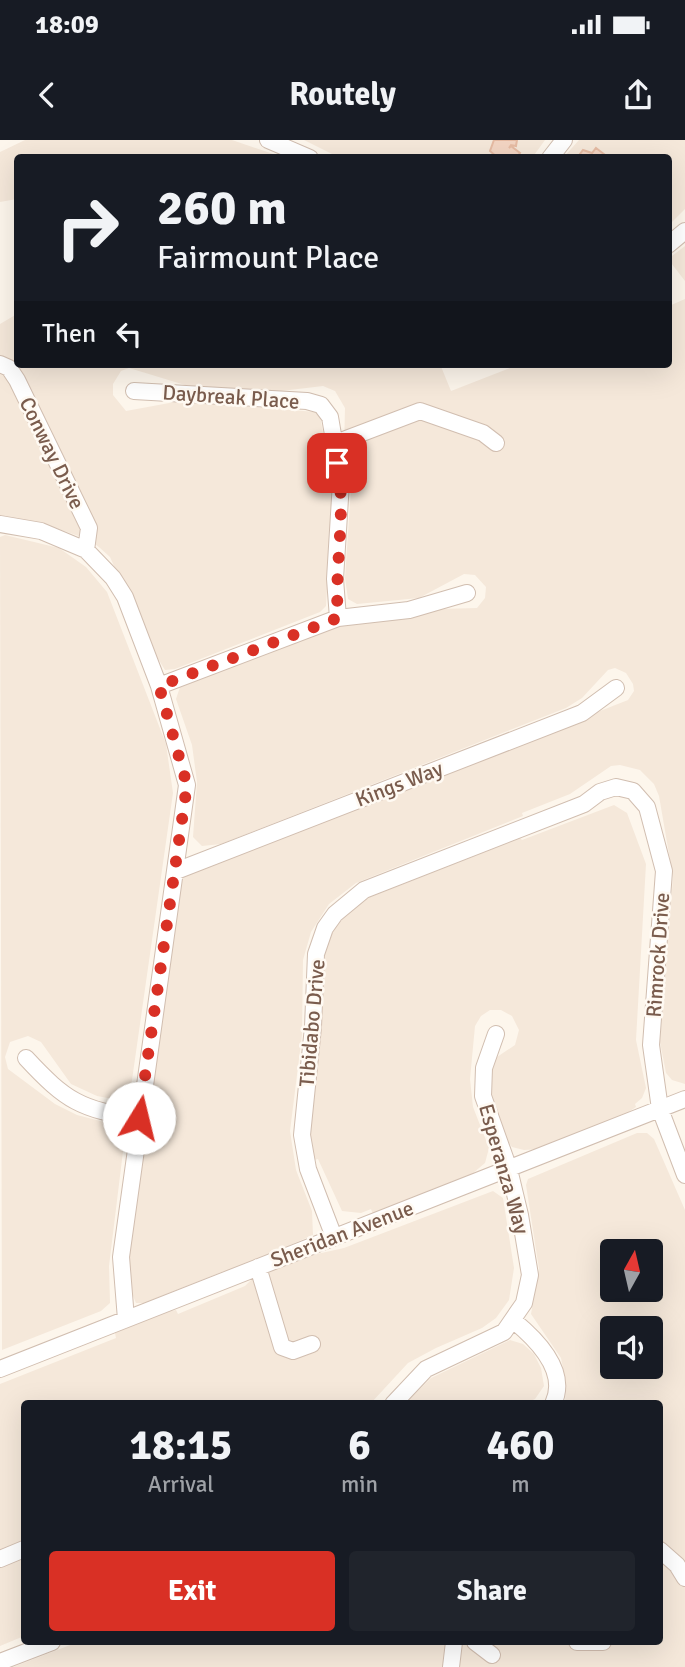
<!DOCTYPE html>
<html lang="en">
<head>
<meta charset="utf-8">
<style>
  body { margin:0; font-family:Signika,sans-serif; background:#20242c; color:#f1f3f6; height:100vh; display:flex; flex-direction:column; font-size:26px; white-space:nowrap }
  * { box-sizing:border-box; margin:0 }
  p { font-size:23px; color:#9ea1a6 }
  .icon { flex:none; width:38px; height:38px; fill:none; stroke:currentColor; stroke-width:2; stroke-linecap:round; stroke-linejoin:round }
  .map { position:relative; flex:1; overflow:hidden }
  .sheet { position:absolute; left:21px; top:1260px; width:642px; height:245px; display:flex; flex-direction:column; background:#171b24; border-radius:7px; box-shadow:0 7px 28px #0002 }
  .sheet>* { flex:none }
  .guide { position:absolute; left:14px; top:14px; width:658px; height:214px; border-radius:7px; box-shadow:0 7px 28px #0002; background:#171b24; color:#f1f3f6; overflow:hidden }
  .needle { width:46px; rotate:8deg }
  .fabs { position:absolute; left:600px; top:1099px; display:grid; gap:14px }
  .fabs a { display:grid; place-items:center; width:63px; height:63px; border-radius:7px; background:#171b24; box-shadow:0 7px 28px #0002; font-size:35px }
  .pin { position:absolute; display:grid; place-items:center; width:60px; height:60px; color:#fff; margin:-30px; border-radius:14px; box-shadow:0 4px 10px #0006 }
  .me { position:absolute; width:77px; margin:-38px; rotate:9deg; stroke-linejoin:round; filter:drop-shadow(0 0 5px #0008) }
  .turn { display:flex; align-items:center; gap:24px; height:147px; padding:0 28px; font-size:32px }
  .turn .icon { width:91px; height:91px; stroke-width:2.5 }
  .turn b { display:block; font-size:49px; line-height:60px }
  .then { display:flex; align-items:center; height:66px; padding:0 28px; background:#0003; gap:14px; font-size:26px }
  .eta { display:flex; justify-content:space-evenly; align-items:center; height:119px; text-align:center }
  .eta b { font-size:42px; font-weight:700; line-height:49px }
  .button { display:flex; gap:14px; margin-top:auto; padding:14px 28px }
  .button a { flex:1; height:80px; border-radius:7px; background:#d93025; color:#fff; font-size:28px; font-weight:700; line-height:80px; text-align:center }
  .button a+a { background:#20242c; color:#f1f3f6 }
  .status { display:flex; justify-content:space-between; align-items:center; height:49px; padding:0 35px; background:#171b24; direction:ltr }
  .status svg { height:19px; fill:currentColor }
  header { display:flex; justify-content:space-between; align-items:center; height:91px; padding:0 28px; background:#171b24; font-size:32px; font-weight:700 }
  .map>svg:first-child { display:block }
  .residential { fill:#f5e8da; fill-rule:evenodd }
  .building { fill:#f3d5c3; stroke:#e6bba3; stroke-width:2 }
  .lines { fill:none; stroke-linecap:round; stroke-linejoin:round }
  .minor-casing { stroke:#d1beb0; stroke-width:18 }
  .minor { stroke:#fff; stroke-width:16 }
  .route { stroke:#d93025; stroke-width:12; stroke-dasharray:0 21.6 }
  .labels { text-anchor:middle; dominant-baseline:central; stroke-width:5; stroke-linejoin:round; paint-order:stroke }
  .street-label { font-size:21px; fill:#7a5c4d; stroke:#fffaf3 }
</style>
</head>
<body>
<div class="status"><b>18:09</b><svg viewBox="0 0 49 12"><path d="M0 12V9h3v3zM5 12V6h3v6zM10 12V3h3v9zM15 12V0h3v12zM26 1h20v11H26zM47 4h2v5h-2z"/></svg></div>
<header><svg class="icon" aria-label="back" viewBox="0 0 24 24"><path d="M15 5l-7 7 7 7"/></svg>Routely<svg class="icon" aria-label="share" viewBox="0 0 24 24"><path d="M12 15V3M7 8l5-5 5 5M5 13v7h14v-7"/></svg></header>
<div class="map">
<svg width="685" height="1527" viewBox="0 0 685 1527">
  <rect width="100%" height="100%" fill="#fdf6ec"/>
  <path class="residential" d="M 25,0 L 232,0 L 282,17 L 18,18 L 17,59 L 0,62 L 0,12 Z
    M 304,0 L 545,0 L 532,18 L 338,17 Z
    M 579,0 L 685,0 L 685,69 L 669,85 L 668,18 L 563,18 Z
    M 685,106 L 685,141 L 668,119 Z
    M 685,159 L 685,944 L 672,940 L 666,933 L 660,902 L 673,737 L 659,656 L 654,644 L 640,630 L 620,625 L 611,626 L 570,654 L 522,673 L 523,676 L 356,743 L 329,764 L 311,792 L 303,820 L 302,895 L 290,991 L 296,1030 L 312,1071 L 313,1095 L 227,1133 L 224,1131 L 144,1163 L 136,1163 L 130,1149 L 128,1121 L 179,754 L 184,735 L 628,560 L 634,551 L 633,544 L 626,533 L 615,528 L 608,530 L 582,558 L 566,568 L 221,704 L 202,706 L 193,697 L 197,642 L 192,605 L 176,559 L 180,547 L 339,484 L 438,469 L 477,468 L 485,458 L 486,447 L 475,435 L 464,434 L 419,458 L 357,464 L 348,459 L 345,438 L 351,348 L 344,308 L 345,268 L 335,251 L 323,246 L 273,252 L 185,245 L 129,228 L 121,231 L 113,244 L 113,255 L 126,271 L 180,261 L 316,272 L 320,276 L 333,347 L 326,466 L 320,472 L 175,529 L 165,530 L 147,501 L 110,417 L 100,408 L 90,400 L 47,385 L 0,377 L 0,184 L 17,174 L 18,224 L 440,224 L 451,251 L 520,224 L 668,224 L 669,166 Z
    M 5,395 L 59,408 L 86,427 L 107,452 L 166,604 L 173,653 L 130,954 L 118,960 L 97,956 L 71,944 L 41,902 L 28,896 L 10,902 L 5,917 L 8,929 L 55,964 L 77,975 L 116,985 L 125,995 L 109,1126 L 110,1163 L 101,1171 L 2,1210 L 0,397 Z
    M 614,665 L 627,673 L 646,724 L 636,900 L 646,948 L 642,958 L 635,964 L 636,967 L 615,981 L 539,1009 L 524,1010 L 512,1007 L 505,998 L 490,955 L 489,935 L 494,919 L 515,905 L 519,890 L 512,876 L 501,870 L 490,870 L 481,876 L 475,886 L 470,939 L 473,967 L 489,1008 L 485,1023 L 466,1039 L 373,1074 L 371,1069 L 361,1073 L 342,1071 L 318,1019 L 314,1020 L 309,988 L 321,890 L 323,819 L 334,788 L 360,761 L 520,698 L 522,700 Z
    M 637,993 L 647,993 L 654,999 L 685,1070 L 685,1527 L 13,1527 L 78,1502 L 660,1502 L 660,1264 L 565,1263 L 566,1243 L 561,1218 L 531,1174 L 539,1129 L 526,1045 L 528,1039 ZM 612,1111 L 651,1111 L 651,1150 L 612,1150 ZM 612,1188 L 651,1188 L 651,1227 L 612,1227 Z
    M 493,1051 L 503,1058 L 514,1128 L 509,1160 L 496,1178 L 482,1188 L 436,1208 L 408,1223 L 371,1263 L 24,1264 L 24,1496 L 0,1506 L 0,1244 L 116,1198 L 115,1193 L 166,1172 L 176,1170 L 178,1174 L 245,1146 L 253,1138 L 308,1116 L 344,1108 Z
    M 510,1200 L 523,1204 L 534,1214 L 541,1228 L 544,1246 L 535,1259 L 526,1263 L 404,1264 L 431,1238 Z"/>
  <path class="building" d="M 494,0 L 517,0 L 516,6 L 511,5 L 509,8 L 511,6 L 520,13 L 516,18 L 498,18 L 490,11 Z
    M 596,8 L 609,18 L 577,18 L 583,10 L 592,13 Z"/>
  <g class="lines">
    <g class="minor-casing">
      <path id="minor" d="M 268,0 L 310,18
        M 550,18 L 564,0
        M 668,105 L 685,91
        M 0,224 L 9,228 L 17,240 L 89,388 L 86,410
        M 134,251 L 307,261 L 321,265 L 330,277 L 341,342 L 335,439 L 338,478
        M 333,304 L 420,271 L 483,293 L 496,303
        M 0,384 L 41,391 L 86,410 L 113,438 L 125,457 L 159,546 L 187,645 L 121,1117 L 126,1179
        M 159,546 L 338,478 L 409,470 L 467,453
        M 176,731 L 582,573 L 616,548
        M 26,918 C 66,961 81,970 139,978
        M 334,1097 L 308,1029 L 302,995 L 313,887 L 316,814 L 325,788 L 335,774 L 364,750 L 584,664 L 600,652 L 616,647 L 633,651 L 647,667 L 664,731 L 651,905 L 660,969 L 685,1035
        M 258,1127 L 282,1207 L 293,1211 L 312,1204
        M 514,1181 C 536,1199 569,1231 553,1264
        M 0,1229 L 685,959
        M 393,1264 L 426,1229 L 504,1192 L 524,1163 L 530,1135 L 520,1075 L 509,1029 L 483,956 L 484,928 L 496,894
        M 660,1410 L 677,1425 L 685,1438
        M 0,1419 L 24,1409
        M 475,1502 L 492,1515
        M 577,1502 L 603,1502
        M 0,1522 L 52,1502
        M 451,1527 L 454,1502"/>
    </g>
    <use href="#minor" class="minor"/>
  </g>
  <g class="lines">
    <path class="route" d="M 139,978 L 187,645 L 159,546 L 338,478 C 334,427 347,370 337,323"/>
  </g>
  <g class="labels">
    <g class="street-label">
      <text transform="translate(231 257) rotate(4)">Daybreak Place</text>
      <text transform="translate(52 313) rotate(64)">Conway Drive</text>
      <text transform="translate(399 644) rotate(-21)">Kings Way</text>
      <text transform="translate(658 815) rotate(-86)">Rimrock Drive</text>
      <text transform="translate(312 883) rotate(-85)">Tibidabo Drive</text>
      <text transform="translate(504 1029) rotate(74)">Esperanza Way</text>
      <text transform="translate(342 1094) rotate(-21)">Sheridan Avenue</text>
    </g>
  </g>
</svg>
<div class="fabs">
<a><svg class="needle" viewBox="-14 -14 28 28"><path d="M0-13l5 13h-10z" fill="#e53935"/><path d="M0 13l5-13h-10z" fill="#9ea1a6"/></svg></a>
<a><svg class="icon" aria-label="sound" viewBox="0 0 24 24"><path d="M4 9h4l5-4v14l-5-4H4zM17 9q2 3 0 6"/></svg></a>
</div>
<div class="pin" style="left:337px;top:323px;background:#d93025"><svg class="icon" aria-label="arrive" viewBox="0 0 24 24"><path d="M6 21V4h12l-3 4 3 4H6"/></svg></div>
<svg class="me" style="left:139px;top:978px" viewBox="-20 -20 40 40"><circle r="19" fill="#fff"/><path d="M0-13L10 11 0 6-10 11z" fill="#d93025"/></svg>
<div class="guide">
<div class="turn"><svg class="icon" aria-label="right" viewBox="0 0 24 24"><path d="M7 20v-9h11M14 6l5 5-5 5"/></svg><div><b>260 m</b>Fairmount Place</div></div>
<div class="then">Then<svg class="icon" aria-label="left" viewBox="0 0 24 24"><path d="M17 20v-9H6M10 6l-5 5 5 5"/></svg></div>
</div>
<section class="sheet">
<div class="eta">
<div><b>18:15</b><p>Arrival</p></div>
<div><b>6</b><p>min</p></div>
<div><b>460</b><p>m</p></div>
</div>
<div class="button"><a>Exit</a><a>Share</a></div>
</section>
</div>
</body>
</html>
